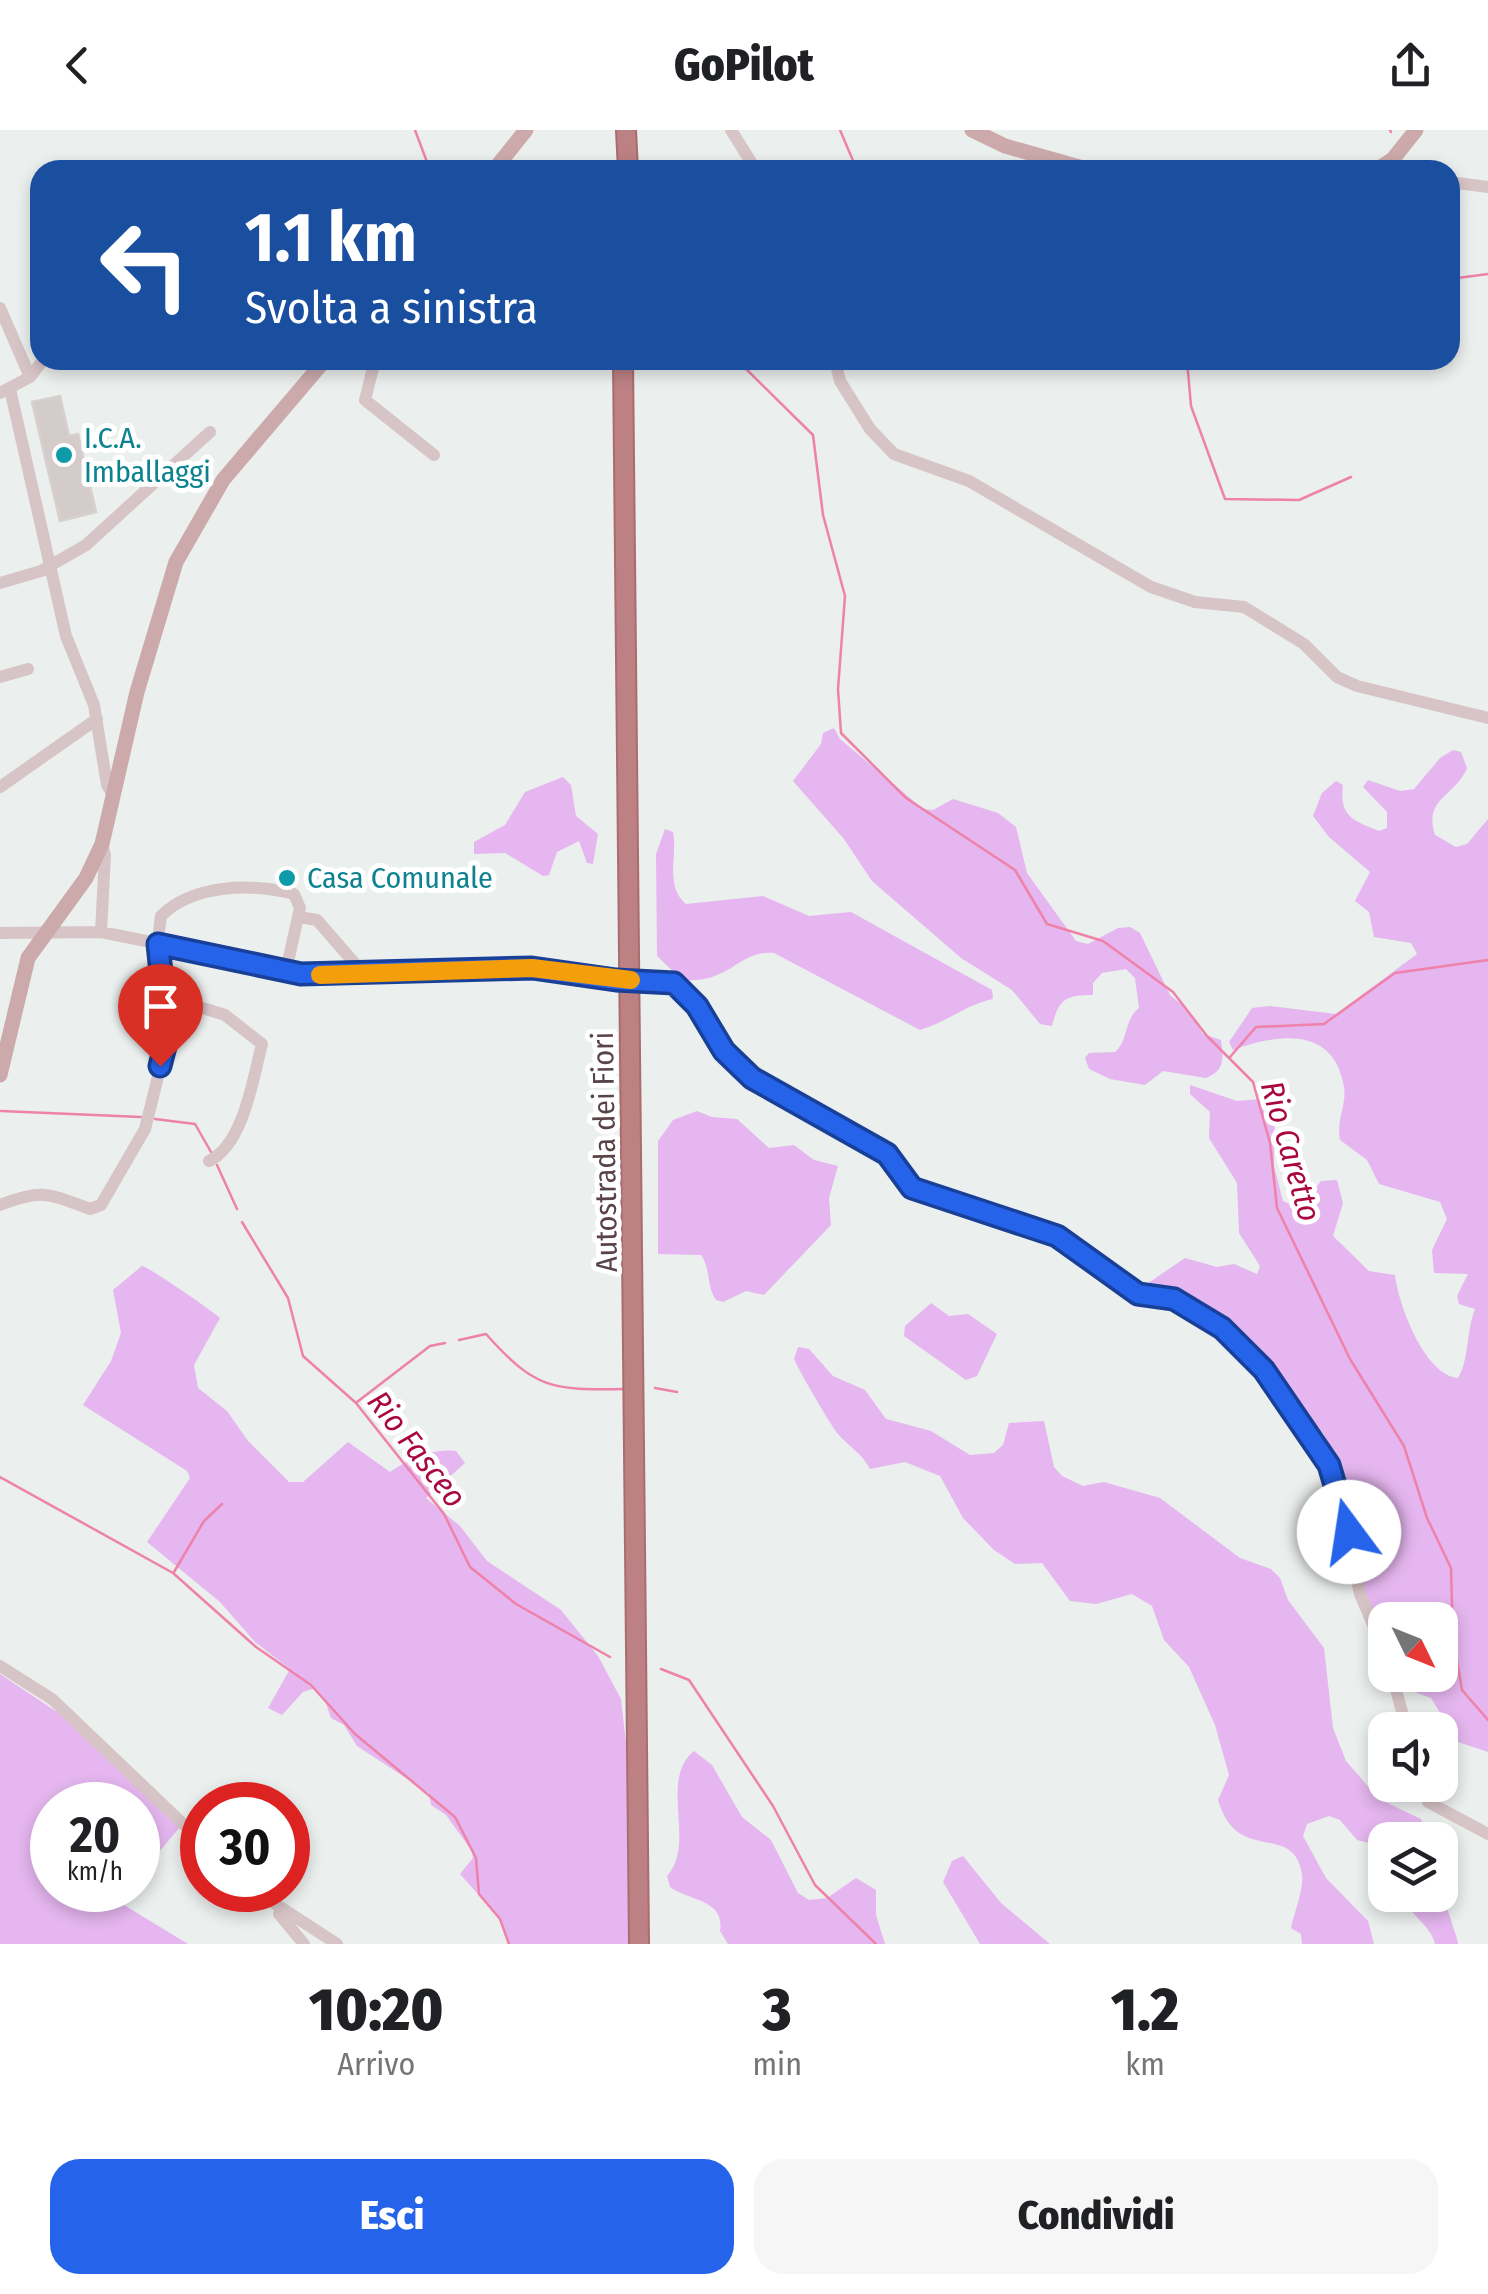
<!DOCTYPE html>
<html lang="it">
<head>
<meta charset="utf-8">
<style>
  body { margin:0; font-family:"Fira Sans Condensed",sans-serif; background:#f6f6f6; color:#202124; height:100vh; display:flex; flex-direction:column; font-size:38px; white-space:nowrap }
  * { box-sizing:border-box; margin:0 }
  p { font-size:32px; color:#757577 }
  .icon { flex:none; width:55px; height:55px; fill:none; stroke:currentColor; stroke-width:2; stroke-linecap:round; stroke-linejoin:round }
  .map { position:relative; height:1814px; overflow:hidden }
  .side { display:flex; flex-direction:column; background:#fff; flex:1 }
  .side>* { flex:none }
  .guide { position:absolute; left:30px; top:30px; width:1430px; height:210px; border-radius:30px; box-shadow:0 5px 15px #0003; background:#1a4fa0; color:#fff; overflow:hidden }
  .needle { width:65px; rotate:133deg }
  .buttons { position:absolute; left:1368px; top:1472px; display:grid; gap:20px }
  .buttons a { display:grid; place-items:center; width:90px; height:90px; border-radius:20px; background:#fff; box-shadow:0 5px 15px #0003; font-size:50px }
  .speed { position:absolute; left:30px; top:1652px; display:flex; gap:20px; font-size:50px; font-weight:700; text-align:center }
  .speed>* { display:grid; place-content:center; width:130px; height:130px; border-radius:50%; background:#fff; box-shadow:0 5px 15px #0003; line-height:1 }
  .speed small { font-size:25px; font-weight:400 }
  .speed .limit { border:15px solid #d22; background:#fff; color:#111 }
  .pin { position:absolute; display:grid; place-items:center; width:85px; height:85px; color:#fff; margin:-102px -42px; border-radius:50% 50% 50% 0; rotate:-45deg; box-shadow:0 0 10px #0007 }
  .pin .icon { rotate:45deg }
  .me { position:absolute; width:110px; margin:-55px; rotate:346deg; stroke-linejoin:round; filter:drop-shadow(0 0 8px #0008) }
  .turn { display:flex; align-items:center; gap:35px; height:210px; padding:0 50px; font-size:45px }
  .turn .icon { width:130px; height:130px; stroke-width:2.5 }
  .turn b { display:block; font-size:70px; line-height:85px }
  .eta { display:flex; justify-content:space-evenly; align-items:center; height:170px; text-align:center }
  .eta b { font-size:60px; font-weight:800; line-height:70px }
  .button { display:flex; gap:20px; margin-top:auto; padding:20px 50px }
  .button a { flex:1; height:115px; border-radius:30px; background:#2563eb; color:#fff; font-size:40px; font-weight:800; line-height:115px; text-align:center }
  .button a+a { background:#f6f6f6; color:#202124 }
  header { display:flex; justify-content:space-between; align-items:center; height:130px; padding:0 50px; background:#fff; font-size:45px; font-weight:800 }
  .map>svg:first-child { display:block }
  .green { fill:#e5b6ef }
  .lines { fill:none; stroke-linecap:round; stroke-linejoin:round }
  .stream { stroke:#ee82a9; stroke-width:2.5 }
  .building { fill:#d4cccb; stroke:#d8d0cf; stroke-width:2.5 }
  .highway-casing { stroke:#a96c6f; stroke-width:22 }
  .minor { stroke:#d7c4c6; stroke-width:12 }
  .major { stroke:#ccaaac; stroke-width:15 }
  .highway { stroke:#bd8184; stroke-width:18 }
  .minor-bridge { stroke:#d7c4c6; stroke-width:12 }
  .route-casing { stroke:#184099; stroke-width:25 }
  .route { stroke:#2563eb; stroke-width:18 }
  .slow { stroke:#f59e0b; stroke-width:18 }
  .culture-dot { fill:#0f9aa8; stroke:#fff; stroke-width:4 }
  .labels { text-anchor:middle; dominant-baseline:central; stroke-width:10; stroke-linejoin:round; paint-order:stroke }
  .culture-label { font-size:30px; fill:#0d838f; stroke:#fff; text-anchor:start }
  .street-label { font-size:30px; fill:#594346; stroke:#fff }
  .water-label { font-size:32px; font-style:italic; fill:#a90741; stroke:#fff }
</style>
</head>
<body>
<header><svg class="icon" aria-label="back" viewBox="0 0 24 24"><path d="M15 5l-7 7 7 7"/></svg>GoPilot<svg class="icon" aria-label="share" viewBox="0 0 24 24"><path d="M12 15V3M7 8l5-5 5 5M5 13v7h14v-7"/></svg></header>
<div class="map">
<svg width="1488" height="1814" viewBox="0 0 1488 1814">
  <rect width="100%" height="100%" fill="#ebefed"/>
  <path class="green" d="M 834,598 L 840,609 L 923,679 L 933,680 L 953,669 L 998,683 L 1016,697 L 1027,743 L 1076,811 L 1088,814 L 1118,798 L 1130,797 L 1140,803 L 1170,865 L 1190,882 L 1203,904 L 1221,910 C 1223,928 1226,940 1206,948 L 1163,941 L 1145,955 L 1110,949 L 1089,939 L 1085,928 L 1089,923 L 1115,922 C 1129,910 1124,889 1139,878 L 1135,848 L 1126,839 L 1102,843 L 1093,853 L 1093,865 C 1065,865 1059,869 1052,896 L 1040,894 L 1012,860 L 961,828 L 872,751 L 844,709 L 793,651 L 821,614 L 823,603 Z
    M 1453,620 L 1461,622 L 1467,638 C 1455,667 1423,668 1435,705 L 1456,717 L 1467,714 L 1488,689 L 1488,1622 L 1458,1612 L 1431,1568 L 1406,1559 L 1400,1545 L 1440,1545 L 1440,1490 L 1385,1490 L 1385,1513 L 1366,1474 L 1348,1354 L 1323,1303 L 1298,1282 L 1234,1203 L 1138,1160 L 1185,1128 L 1217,1137 L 1234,1134 L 1257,1144 L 1260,1136 L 1239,1103 L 1237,1053 L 1209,1008 L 1210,982 L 1190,964 L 1190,955 L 1237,971 L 1261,969 L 1275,975 L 1274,1036 L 1283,1071 L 1300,1078 L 1321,1051 L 1337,1050 L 1343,1073 L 1333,1106 L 1369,1141 L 1395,1145 C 1398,1173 1424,1245 1458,1248 C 1469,1231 1466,1202 1475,1179 L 1459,1174 L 1457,1166 L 1468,1144 L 1434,1143 L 1432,1120 L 1447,1089 L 1440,1072 L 1379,1054 L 1367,1030 L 1340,1010 C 1336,989 1347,975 1344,957 C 1334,895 1277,904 1233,920 L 1229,912 L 1252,878 L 1269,876 L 1336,884 L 1417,824 L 1411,813 L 1374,807 L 1369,782 L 1355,771 L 1370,742 L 1329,707 L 1313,686 L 1322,663 L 1336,651 L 1343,655 C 1339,686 1352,690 1379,701 L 1387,698 L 1387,682 L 1363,657 L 1368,650 L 1400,661 L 1414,659 L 1440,628 Z
    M 563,647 L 571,655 L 576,686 L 598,704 L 593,734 L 587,733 L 579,711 L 557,722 L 549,745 L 543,746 L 505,723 L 474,724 L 474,712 L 505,695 L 525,662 Z
    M 665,699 L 673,702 C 678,726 664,755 686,774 L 763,766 L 809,786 L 851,782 L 992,860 L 993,869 C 965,875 947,892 920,900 L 774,823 C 739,819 731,854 682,850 L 657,826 L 656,724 Z
    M 697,981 L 712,987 L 737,989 L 769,1018 L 794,1015 L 814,1030 L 838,1036 L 829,1068 L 831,1095 L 764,1165 L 746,1161 L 723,1172 L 716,1170 C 706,1156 711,1138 701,1125 L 658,1124 L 658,1011 L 673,990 Z
    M 142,1136 C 149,1137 211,1180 220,1188 L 194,1235 L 198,1258 L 227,1281 L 248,1311 L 289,1352 L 303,1352 L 348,1312 L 390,1342 C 409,1329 433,1318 456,1321 L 465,1333 L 426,1368 L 460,1396 L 487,1431 L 561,1480 L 598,1526 L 621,1569 L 630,1648 L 629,1814 L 510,1814 L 501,1790 L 460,1744 L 473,1728 L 472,1721 L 446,1685 L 431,1675 L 429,1663 L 357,1616 L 344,1595 L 331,1588 L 324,1568 L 315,1558 L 303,1562 L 282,1585 L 268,1578 L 290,1539 L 255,1512 L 220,1472 L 147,1412 L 190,1348 L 187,1341 L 83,1275 L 111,1231 L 121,1203 L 113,1160 Z
    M 931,1173 L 949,1186 L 968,1184 L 997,1204 L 977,1246 L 966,1250 L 904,1206 L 905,1196 Z
    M 798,1217 L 809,1219 L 833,1246 L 865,1260 L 886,1289 L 931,1301 L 970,1325 L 994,1323 L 1003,1315 L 1009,1293 L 1044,1291 L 1054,1337 L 1062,1346 L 1083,1356 L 1104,1352 L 1160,1368 L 1240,1428 L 1271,1439 L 1280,1448 L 1288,1470 L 1324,1518 L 1333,1598 L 1346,1631 L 1379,1669 L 1421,1689 L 1426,1710 L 1385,1710 L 1385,1717 L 1357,1710 L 1340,1690 L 1329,1686 L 1307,1694 L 1303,1706 L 1326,1748 L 1368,1791 L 1374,1814 L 1302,1814 L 1301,1804 L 1291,1798 C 1294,1783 1304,1759 1302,1744 C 1293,1690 1238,1737 1218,1670 L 1229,1645 L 1215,1595 L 1189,1537 L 1164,1510 L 1152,1476 L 1132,1464 L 1096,1474 L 1070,1471 L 1042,1433 L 1015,1434 L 994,1420 L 963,1388 L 940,1346 L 905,1332 L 870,1339 C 862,1323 849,1317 838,1304 C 828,1291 801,1244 794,1229 Z
    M 0,1544 L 60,1584 L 180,1697 L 138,1747 L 138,1675 L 52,1675 L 52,1760 L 129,1760 L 124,1775 L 188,1814 L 0,1814 Z
    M 694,1621 L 712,1635 L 742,1687 L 771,1710 L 798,1763 L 809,1770 L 827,1768 L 856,1748 L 876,1760 L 876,1785 L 885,1814 L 728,1814 L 720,1801 C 725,1769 691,1772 670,1757 L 667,1746 C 697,1713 658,1651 694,1621 Z
    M 963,1726 L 1001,1773 L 1050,1814 L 980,1814 L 943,1752 L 952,1731 Z
    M 1440,1756 L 1458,1812 L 1458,1814 L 1435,1814 C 1430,1793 1408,1786 1404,1765 L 1440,1765 Z"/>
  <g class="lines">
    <path class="stream" d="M 415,0 L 427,32 L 438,40
      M 840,0 L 857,40
      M 1390,0 L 1391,2
      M 1450,149 L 1488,144
      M 737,230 L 813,305 L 823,385 L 845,466 L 838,559 L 841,603 L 906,668 L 1015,740 L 1047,794 L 1103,811 L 1173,862 L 1207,906 L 1253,952 L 1270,1013 L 1277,1078 L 1350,1229 L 1404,1316 L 1427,1388 L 1451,1438 L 1453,1509 L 1462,1560 L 1488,1590
      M 1187,230 L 1191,276 L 1225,369 L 1299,370 L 1351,347
      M 1374,230 L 1379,238
      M 1230,927 L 1256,897 L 1324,894 L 1395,843 L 1488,830
      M 1,981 L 141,987
      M 155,989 L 195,994 L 211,1022
      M 217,1035 L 237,1079
      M 242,1092 L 288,1168 L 303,1226 L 356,1273 L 444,1384 L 470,1437 L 516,1474 L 610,1527
      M 459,1210 L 486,1204 C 536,1260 552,1260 624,1259
      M 655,1258 L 677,1262
      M 357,1272 L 430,1216 L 445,1213
      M 0,1347 L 173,1443 L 256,1517 L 311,1555 L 355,1604 L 455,1687 L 476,1728 L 479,1764 L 500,1789 L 509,1814
      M 174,1442 L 204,1391 L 222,1374
      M 661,1539 L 689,1550 L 773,1676 L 815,1755 L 876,1814"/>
  </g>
  <path class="building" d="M 60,266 L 69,306 L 78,304 L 96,382 L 60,391 L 32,272 Z"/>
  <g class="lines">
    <g class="highway-casing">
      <path id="highway" d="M 626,0 L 628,40
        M 623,230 L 639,1814"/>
    </g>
    <path class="minor" d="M 731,0 L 756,40
      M 1450,52 L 1488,57
      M 0,178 L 30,247
      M 375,230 L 365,270 L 434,325
      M 835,230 L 840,251 L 870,299 L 894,324 L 969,351 L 1151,457 L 1195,472 L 1244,477 L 1304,514 L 1337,547 L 1357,556 L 1488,588
      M 10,259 L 66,506 L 94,575 L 107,655 L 112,663
      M 0,263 L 30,247 L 43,230
      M 0,453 L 41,441 L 86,415 L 210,302
      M 0,547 L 28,539
      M 0,657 L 97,589
      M 299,787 L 317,790 L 363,843
      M 101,802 L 105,725 L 102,714
      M 0,803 L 101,802 L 315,845 L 532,838 L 616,850
      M 665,849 L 685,861 L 724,921 L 752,949 L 887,1025 L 912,1058 L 1057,1106 L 1139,1163 L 1173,1169 L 1202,1184 L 1253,1227 L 1336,1350 L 1360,1464 L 1385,1523
      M 177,870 C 155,844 156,819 161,786 C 193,754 251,753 294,764 L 300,778 L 286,841
      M 0,1075 C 43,1058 49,1064 90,1079 L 101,1075 L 145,999 L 177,870 L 225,885 L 262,914 C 253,948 244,1014 209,1031
      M 0,1536 L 52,1569 L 202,1712
      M 1392,1545 L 1407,1600
      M 1422,1655 L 1428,1672 L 1488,1704
      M 254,1760 L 337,1814
      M 279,1784 L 304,1814"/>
    <path class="major" d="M 972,0 L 1005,16 L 1090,40
      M 494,40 L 526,0
      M 1376,40 L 1393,29 L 1416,0
      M 0,945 L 28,828 L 86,748 L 102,714 L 137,562 L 176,432 L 223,350 L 325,230"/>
    <use href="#highway" class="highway"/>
    <path class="minor-bridge" d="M 616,850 L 665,849"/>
  </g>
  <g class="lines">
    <g class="route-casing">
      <path id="route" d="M 160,936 L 177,870 L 162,852 L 158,814 L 301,844 L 532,838 L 616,850 L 674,853 L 697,876 L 724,921 L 752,948 L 887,1024 L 912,1058 L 1057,1106 L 1138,1164 L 1174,1169 L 1222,1198 L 1264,1240 L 1329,1335 L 1349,1402"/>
    </g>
    <use href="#route" class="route"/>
    <path class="slow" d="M 320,845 L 532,838 L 631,850"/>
  </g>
  <g class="culture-dot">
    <circle cx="64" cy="325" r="10"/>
    <circle cx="287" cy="748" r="10"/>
  </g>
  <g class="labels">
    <g class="culture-label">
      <text x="84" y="308">I.C.A.<tspan x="84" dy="34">Imballaggi</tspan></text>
      <text x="307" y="748">Casa Comunale</text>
    </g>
    <g class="street-label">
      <text transform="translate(605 1022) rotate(-91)">Autostrada dei Fiori</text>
    </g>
    <g class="water-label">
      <text transform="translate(1291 1021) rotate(74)">Rio Caretto</text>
      <text transform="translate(417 1319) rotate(52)">Rio Fasceo</text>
    </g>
  </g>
</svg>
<div class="buttons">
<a><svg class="needle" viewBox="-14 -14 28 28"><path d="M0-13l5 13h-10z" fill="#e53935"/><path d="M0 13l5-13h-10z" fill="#757577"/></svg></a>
<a><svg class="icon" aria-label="sound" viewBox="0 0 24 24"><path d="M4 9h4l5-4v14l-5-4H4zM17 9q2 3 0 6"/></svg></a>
<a><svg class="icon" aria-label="layers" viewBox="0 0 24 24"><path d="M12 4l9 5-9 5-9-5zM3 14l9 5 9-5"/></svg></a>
</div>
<div class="speed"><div>20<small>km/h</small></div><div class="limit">30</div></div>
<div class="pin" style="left:160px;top:936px;background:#d93025"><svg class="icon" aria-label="arrive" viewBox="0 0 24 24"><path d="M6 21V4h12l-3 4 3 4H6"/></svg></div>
<svg class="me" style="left:1349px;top:1402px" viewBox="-20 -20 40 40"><circle r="19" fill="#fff"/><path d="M0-13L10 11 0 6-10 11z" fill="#2563eb"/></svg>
<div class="guide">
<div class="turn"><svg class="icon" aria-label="left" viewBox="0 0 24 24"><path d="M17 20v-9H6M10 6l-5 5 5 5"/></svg><div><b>1.1 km</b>Svolta a sinistra</div></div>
</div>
</div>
<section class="side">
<div class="eta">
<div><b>10:20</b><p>Arrivo</p></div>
<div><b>3</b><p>min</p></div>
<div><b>1.2</b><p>km</p></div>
</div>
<div class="button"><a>Esci</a><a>Condividi</a></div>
</section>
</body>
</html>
